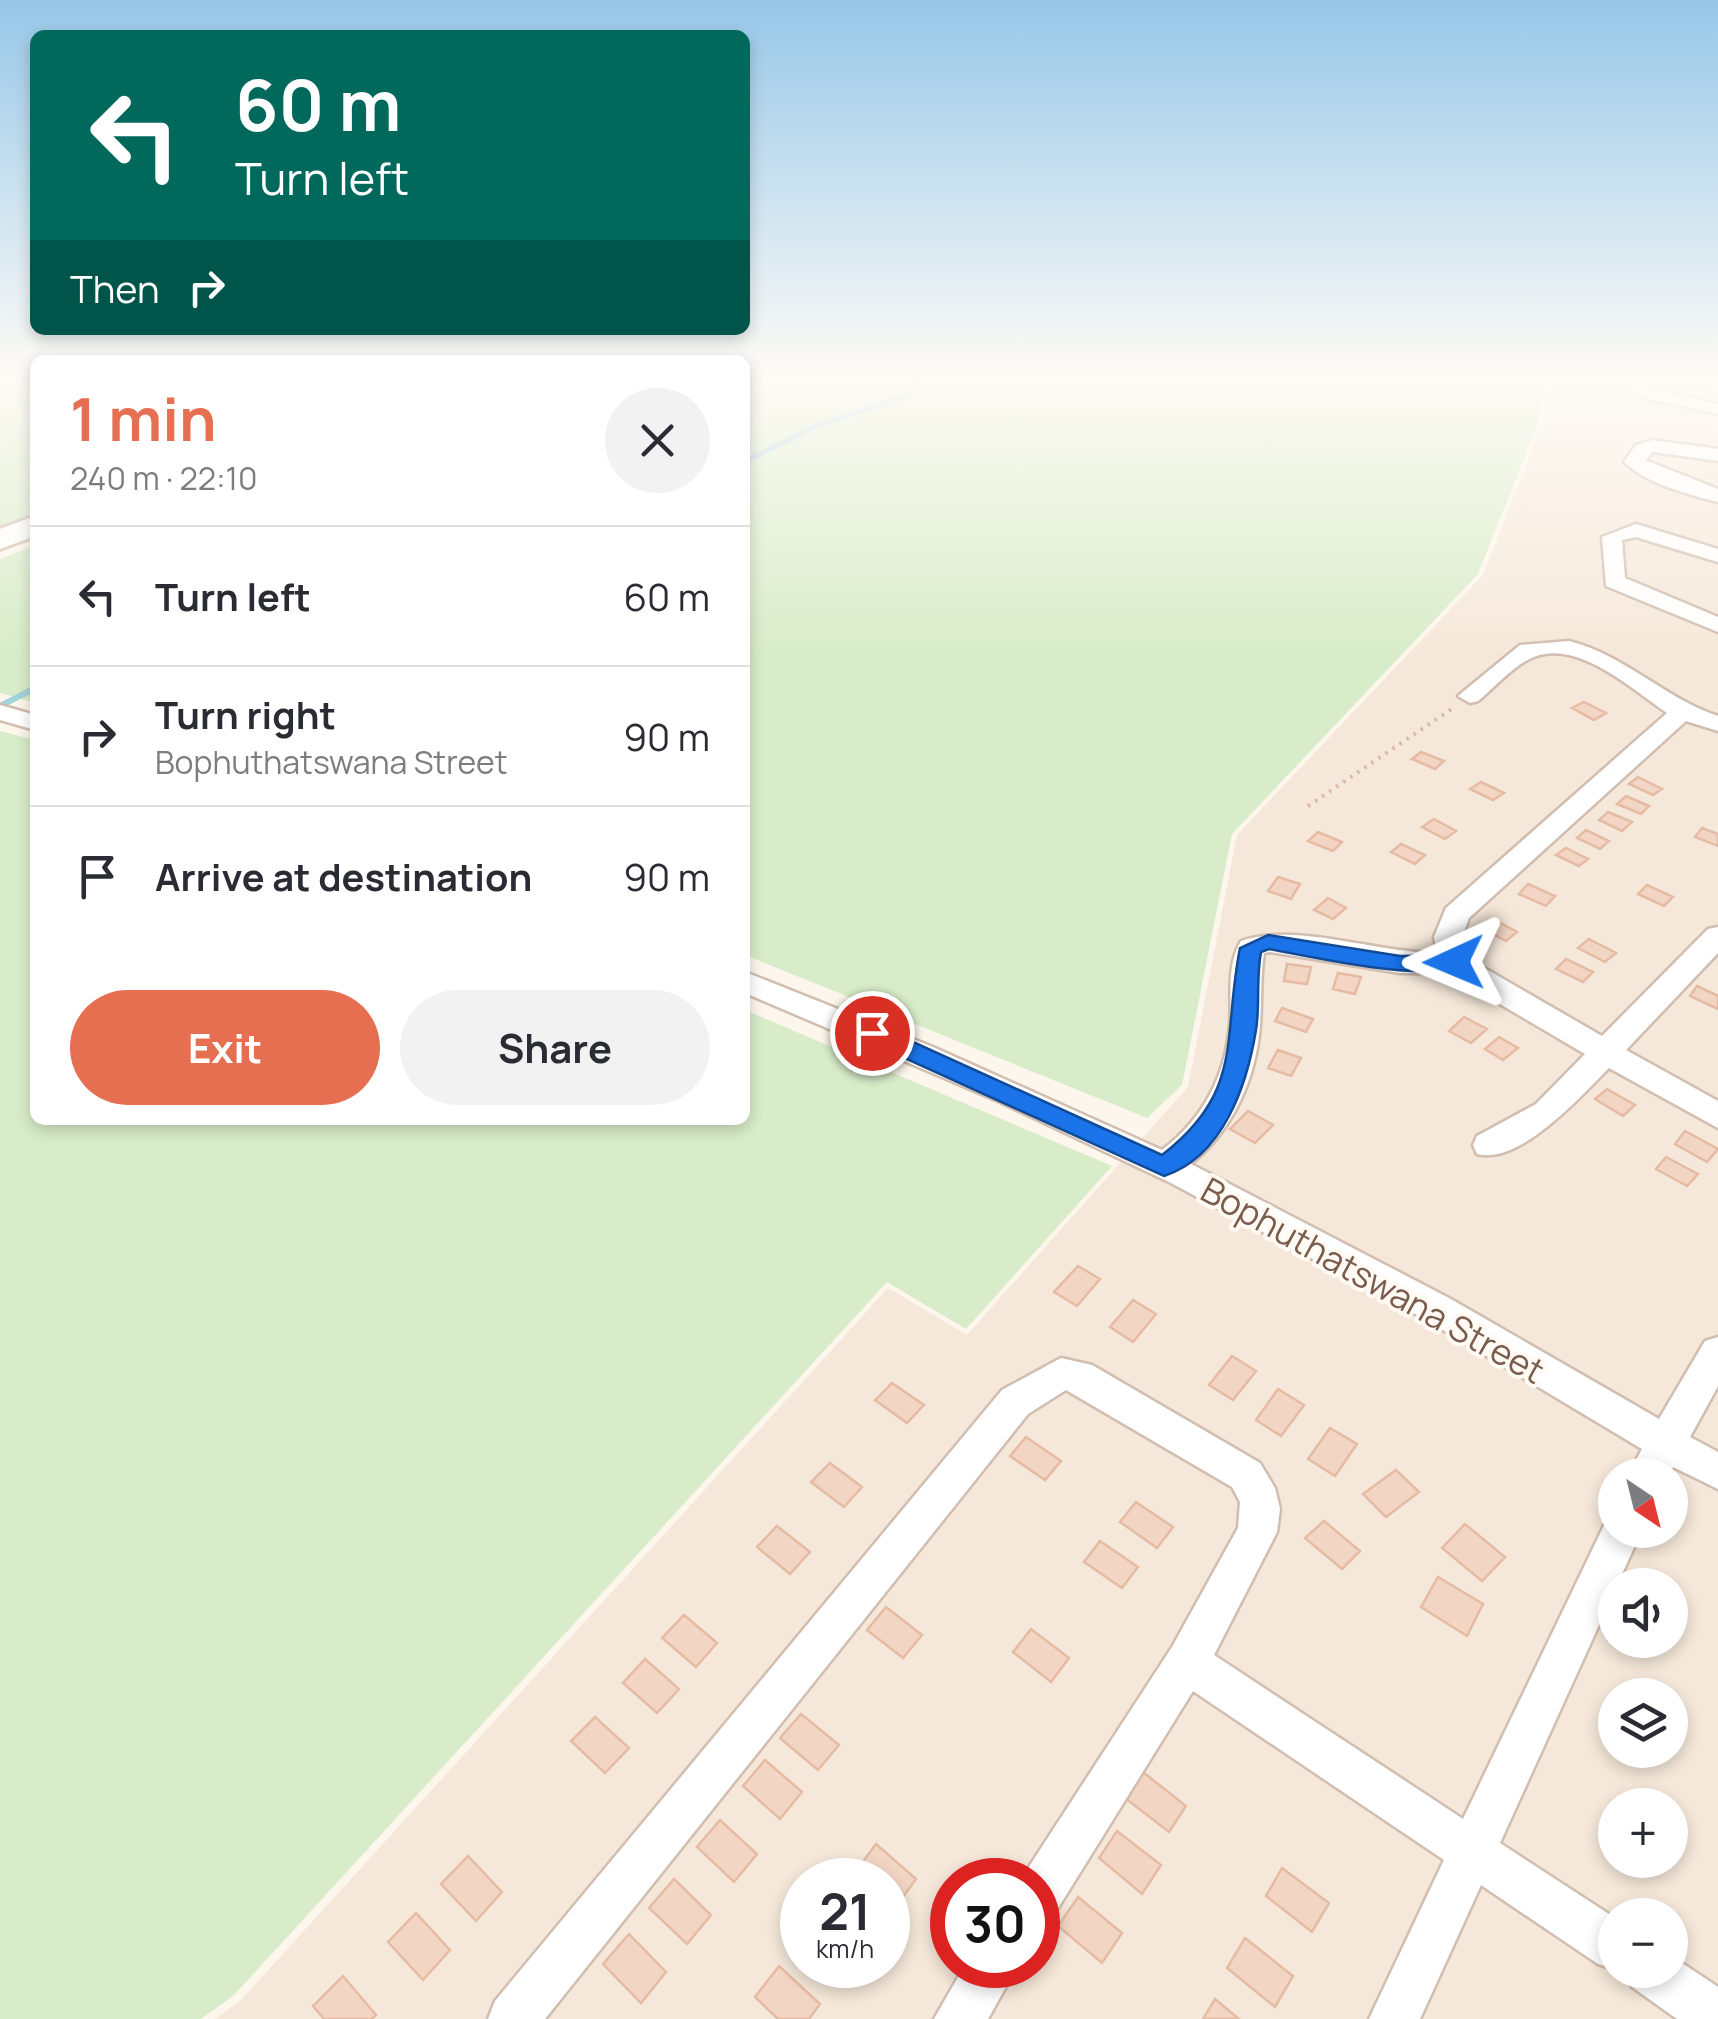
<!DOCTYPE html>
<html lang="en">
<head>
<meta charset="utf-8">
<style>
  body { margin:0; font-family:Manrope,sans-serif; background:#f2f2f3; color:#2b2b33; height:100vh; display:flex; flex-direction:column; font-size:38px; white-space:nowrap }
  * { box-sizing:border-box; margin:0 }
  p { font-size:32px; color:#7c7c81 }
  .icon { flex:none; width:55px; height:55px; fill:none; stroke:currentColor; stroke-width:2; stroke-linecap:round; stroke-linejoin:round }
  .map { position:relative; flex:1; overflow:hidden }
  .drawer { position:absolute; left:30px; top:355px; width:720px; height:770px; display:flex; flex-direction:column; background:#fff; border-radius:15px; box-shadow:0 5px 15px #0003 }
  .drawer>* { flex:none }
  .hud { position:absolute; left:30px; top:30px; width:720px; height:305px; border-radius:15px; box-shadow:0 5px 15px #0003; background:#00695c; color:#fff; overflow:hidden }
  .needle { width:65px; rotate:145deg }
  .tools { position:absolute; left:1598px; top:1458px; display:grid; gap:20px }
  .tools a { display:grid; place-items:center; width:90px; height:90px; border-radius:50%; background:#fff; box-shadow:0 5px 15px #0003; font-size:50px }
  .speed { position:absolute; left:780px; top:1858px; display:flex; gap:20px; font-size:50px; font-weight:700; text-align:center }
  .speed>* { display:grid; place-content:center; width:130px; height:130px; border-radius:50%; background:#fff; box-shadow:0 5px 15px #0003; line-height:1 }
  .speed small { font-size:25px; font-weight:400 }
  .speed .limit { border:15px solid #d22; background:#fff; color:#111 }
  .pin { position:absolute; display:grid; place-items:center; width:85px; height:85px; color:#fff; margin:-42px; border:5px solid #fff; border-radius:50%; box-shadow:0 2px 10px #0007 }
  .me { position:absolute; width:110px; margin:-55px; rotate:269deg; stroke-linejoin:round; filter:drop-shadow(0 0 8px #0008) }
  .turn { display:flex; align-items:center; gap:35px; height:210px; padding:0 40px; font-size:45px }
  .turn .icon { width:130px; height:130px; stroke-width:2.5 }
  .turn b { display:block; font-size:70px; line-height:85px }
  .then { display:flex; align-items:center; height:95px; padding:0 40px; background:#0003; gap:20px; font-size:38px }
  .round { display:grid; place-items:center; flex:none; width:105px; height:105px; border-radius:52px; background:#f2f2f3 }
  .summary { display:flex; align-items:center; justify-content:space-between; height:170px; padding:0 40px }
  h1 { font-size:60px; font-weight:700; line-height:75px; color:#e76f51 }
  .button { display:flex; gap:20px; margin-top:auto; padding:20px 40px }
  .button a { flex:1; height:115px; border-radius:60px; background:#e76f51; color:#fff; font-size:40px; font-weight:700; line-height:115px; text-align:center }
  .button a+a { background:#f2f2f3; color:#2b2b33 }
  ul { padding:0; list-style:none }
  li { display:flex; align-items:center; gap:30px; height:140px; padding:0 40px; border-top:2px solid #e1e1e2 }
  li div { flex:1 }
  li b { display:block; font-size:38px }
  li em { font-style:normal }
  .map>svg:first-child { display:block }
  .residential { fill:#f5e8da; fill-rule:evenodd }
  .green { fill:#d8ecc9 }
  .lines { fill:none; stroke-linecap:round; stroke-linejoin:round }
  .stream-far1 { stroke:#a5d3da; stroke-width:5 }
  .stream { stroke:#a5d3da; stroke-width:6 }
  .building { fill:#f3d5c3; stroke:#e6bba3; stroke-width:2.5 }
  .street-casing { stroke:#d1beb0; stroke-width:5 }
  .secondary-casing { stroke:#d6c0b0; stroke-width:6 }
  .path { stroke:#d9b8a5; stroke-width:4; stroke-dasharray:2.5 6; stroke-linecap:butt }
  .street { fill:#fff; fill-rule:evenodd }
  .secondary { fill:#fff; fill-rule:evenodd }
  .route { fill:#1a73e8; stroke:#114b97; stroke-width:2.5 }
  .labels { text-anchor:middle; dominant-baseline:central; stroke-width:8; stroke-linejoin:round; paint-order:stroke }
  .street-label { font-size:35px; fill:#7a5c4d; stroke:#fffaf3 }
</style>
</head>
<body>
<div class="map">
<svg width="1718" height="2019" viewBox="0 0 1718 2019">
  <rect width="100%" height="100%" fill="#fdf6ec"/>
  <path class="residential" d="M 1547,376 L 1718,376 L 1718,2019 L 215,2019 L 241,2000 L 888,1288 L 967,1335 L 1188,1087 L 1237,835 L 1483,575 L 1543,422 ZM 1615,1475 L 1670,1475 L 1670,1530 L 1615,1530 ZM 1615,1585 L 1670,1585 L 1670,1640 L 1615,1640 ZM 1615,1695 L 1670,1695 L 1670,1750 L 1615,1750 ZM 1615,1805 L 1670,1805 L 1670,1860 L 1615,1860 ZM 802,1880 L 888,1880 L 888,1965 L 802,1965 ZM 952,1880 L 1038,1880 L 1038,1965 L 952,1965 ZM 1615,1915 L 1670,1915 L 1670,1970 L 1615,1970 Z"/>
  <path class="green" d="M 0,376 L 35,376 L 35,516 L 0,530 Z
    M 745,376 L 1543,376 L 1539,421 L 1478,574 L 1232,834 L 1182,1085 L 1147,1118 L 745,955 Z
    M 35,545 L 35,703 L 0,693 L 0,559 Z
    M 0,731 L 35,740 L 35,1120 L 745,1120 L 745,1010 L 1112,1166 L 966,1329 L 887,1282 L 234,1995 L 201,2019 L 0,2019 Z"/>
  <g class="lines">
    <path class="stream-far1" d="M 745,461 L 821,424 L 907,396 L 923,376"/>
    <path class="stream" d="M 0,706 L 35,688"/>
  </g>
  <path class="building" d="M 1584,702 L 1606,713 L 1594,720 L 1572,708 Z
    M 1421,752 L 1444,761 L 1435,769 L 1412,759 Z
    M 1638,777 L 1662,789 L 1653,795 L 1629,784 Z
    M 1481,782 L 1504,793 L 1493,800 L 1470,789 Z
    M 1626,796 L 1649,806 L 1641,814 L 1617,804 Z
    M 1608,812 L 1632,822 L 1622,831 L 1599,820 Z
    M 1434,819 L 1456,831 L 1445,839 L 1422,827 Z
    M 1702,828 L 1718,834 L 1718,846 L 1695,837 Z
    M 1586,830 L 1609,841 L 1600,849 L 1577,838 Z
    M 1318,832 L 1342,842 L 1333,851 L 1308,841 Z
    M 1401,844 L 1425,855 L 1415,864 L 1391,852 Z
    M 1566,848 L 1588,859 L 1579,866 L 1556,855 Z
    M 1278,877 L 1300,884 L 1291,899 L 1268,891 Z
    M 1528,884 L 1555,896 L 1546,906 L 1519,894 Z
    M 1647,885 L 1673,897 L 1664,906 L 1638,894 Z
    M 1328,898 L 1346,908 L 1333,919 L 1314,910 Z
    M 1493,919 L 1517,932 L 1506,941 L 1482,928 Z
    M 1589,939 L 1616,953 L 1605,962 L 1578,948 Z
    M 1566,959 L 1593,972 L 1583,982 L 1556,969 Z
    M 1287,964 L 1311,967 L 1307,984 L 1284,981 Z
    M 1338,973 L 1361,977 L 1355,994 L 1333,989 Z
    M 1697,986 L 1718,996 L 1718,1009 L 1690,996 Z
    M 1282,1008 L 1313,1019 L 1306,1032 L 1275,1021 Z
    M 1464,1017 L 1487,1029 L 1471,1043 L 1449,1031 Z
    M 1499,1037 L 1518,1048 L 1503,1060 L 1485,1049 Z
    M 1278,1050 L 1301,1058 L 1291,1076 L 1268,1068 Z
    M 1607,1089 L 1635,1105 L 1623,1116 L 1595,1099 Z
    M 1248,1111 L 1273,1125 L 1255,1143 L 1230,1129 Z
    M 1685,1131 L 1718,1149 L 1707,1162 L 1675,1144 Z
    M 1666,1157 L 1698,1174 L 1687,1186 L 1656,1169 Z
    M 1078,1266 L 1100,1279 L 1077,1306 L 1054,1292 Z
    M 1133,1300 L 1156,1314 L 1133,1342 L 1110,1327 Z
    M 1232,1356 L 1256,1371 L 1233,1400 L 1209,1385 Z
    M 892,1383 L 924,1405 L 907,1423 L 875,1400 Z
    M 1278,1389 L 1304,1405 L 1281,1436 L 1256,1420 Z
    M 1330,1428 L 1357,1444 L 1335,1476 L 1308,1459 Z
    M 1026,1437 L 1061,1461 L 1045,1480 L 1010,1456 Z
    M 830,1463 L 862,1487 L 844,1507 L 811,1482 Z
    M 1396,1470 L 1419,1492 L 1386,1517 L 1363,1494 Z
    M 1136,1502 L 1173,1527 L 1157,1548 L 1120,1522 Z
    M 1324,1521 L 1360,1551 L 1342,1569 L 1305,1538 Z
    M 1465,1524 L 1505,1557 L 1482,1581 L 1442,1548 Z
    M 777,1526 L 810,1552 L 790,1574 L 757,1547 Z
    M 1100,1541 L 1138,1567 L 1122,1588 L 1084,1562 Z
    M 1438,1577 L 1483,1604 L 1467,1636 L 1421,1607 Z
    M 886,1607 L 922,1635 L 903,1658 L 867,1630 Z
    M 684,1615 L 717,1643 L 696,1667 L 662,1638 Z
    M 1031,1629 L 1069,1658 L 1051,1682 L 1013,1652 Z
    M 645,1659 L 679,1689 L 657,1713 L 623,1683 Z
    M 801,1714 L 839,1745 L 818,1770 L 780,1738 Z
    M 595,1717 L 629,1748 L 605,1773 L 571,1741 Z
    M 765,1760 L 802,1792 L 780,1819 L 743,1786 Z
    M 1143,1772 L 1186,1806 L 1169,1832 L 1125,1798 Z
    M 720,1820 L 757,1854 L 734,1882 L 697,1847 Z
    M 1117,1831 L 1161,1865 L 1142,1894 L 1099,1858 Z
    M 876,1844 L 916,1879 L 895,1908 L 888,1901 L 888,1880 L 864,1880 L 855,1872 Z
    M 468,1856 L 502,1892 L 476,1921 L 441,1884 Z
    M 1282,1868 L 1329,1903 L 1312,1932 L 1266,1896 Z
    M 674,1879 L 711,1915 L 687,1944 L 649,1908 Z
    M 1078,1897 L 1122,1933 L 1102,1963 L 1058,1926 Z
    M 416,1913 L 450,1950 L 423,1980 L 388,1942 Z
    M 629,1934 L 666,1972 L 641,2003 L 603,1964 Z
    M 1245,1938 L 1293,1976 L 1275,2007 L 1227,1968 Z
    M 779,1966 L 820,2004 L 809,2019 L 778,2019 L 755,1997 Z
    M 343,1976 L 376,2015 L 372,2019 L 324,2019 L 313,2006 Z
    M 1215,1999 L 1239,2019 L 1203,2019 Z"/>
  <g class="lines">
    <g class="street-casing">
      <path id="street" d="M 1627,376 L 1644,376 L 1652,389 L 1718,404 L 1718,414 L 1639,397 Z
        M 1652,440 L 1718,449 L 1718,461 L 1653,452 L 1645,460 L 1718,489 L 1718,502 C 1687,494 1647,484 1624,462 L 1636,445 Z
        M 1636,524 L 1718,549 L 1718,562 L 1636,537 L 1622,540 L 1625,578 L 1718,617 L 1718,632 L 1606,586 L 1602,537 Z
        M 1569,641 C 1625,655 1664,698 1718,716 L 1718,731 L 1686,721 L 1469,918 L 1462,937 L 1467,958 L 1602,1036 L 1708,929 L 1718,927 L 1718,953 L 1626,1050 L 1718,1101 L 1718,1128 L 1609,1068 C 1582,1095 1519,1166 1477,1154 L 1473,1145 L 1477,1136 L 1536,1104 L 1585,1054 L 1447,973 L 1400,973 L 1270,952 L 1264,953 C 1260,978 1262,1001 1260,1025 C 1256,1079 1233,1130 1191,1164 L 1449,1298 L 1659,1419 L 1705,1341 L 1718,1337 L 1718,1386 L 1690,1437 L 1718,1452 L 1718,1489 L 1673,1467 L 1669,1475 L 1628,1475 L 1642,1449 L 1423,1318 L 1171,1183 L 998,1101 L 745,993 L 745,972 L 933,1047 L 1162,1150 C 1203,1119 1225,1077 1230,1025 C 1232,998 1226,965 1241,941 C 1295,922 1376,953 1437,953 L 1434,937 L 1446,908 L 1667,713 C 1633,690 1578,639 1534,657 C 1515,664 1494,688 1478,701 L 1470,703 L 1458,696 L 1520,645 Z
        M 0,705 L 35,715 L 35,730 L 0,720 Z
        M 1061,1358 L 1092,1365 L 1260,1463 L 1275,1488 L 1280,1509 L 1277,1532 L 1214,1655 L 1463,1819 L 1608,1517 L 1615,1514 L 1615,1530 L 1642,1530 L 1500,1843 L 1615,1918 L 1618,1970 L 1598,1964 L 1481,1885 L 1420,2019 L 1369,2019 L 1444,1860 L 1193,1691 L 1055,1913 L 1038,1920 L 1038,1880 L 1021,1879 L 1172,1647 L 1238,1528 L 1240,1502 L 1232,1487 L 1066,1390 L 1028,1414 L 545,2019 L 488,2019 L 495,2001 L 1002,1390 Z
        M 1670,1955 L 1718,1987 L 1718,2019 L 1677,2019 L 1632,1987 L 1624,1970 L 1670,1970 Z
        M 965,1965 L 1018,1965 L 988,2019 L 934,2019 Z"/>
    </g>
    <g class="secondary-casing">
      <path id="secondary" d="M 35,516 L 35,536 L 0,549 L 0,529 Z"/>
    </g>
    <path class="path" d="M 1308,806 L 1453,708"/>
    <use href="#street" class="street"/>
    <use href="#secondary" class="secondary"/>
  </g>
  <linearGradient id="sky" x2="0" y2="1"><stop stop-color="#97c7e8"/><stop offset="0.57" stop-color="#fefbf6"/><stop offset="1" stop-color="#fefbf6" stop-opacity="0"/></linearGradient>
  <rect width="1718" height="658" fill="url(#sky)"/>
  <path class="route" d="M 1268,935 L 1400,956 L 1454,955 L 1465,962 C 1442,987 1304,955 1269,949 L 1261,952 C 1256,978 1260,1005 1256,1030 C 1247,1085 1223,1157 1164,1176 L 863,1039 L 860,1033 L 872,1025 L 880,1027 L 1162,1155 C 1245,1091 1222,1038 1240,948 Z"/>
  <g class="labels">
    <g class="street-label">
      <text transform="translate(1373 1280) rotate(29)">Bophuthatswana Street</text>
    </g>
  </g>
</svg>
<div class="tools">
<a><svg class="needle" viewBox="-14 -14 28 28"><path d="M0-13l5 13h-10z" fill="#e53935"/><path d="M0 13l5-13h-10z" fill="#7c7c81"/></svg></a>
<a><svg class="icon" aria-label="sound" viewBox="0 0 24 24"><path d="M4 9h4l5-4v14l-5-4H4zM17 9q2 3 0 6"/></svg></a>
<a><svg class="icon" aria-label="layers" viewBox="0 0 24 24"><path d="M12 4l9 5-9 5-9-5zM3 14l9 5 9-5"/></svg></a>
<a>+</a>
<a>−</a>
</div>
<div class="speed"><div>21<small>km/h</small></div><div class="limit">30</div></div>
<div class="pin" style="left:872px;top:1033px;background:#d93025"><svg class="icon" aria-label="arrive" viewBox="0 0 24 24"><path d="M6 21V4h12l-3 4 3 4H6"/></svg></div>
<svg class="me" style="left:1454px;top:962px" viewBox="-20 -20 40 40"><path d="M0-17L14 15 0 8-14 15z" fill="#1a73e8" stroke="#fff" stroke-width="4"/></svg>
<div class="hud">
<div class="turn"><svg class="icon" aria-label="left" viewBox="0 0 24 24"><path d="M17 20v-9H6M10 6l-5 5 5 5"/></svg><div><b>60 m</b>Turn left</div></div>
<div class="then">Then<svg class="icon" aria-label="right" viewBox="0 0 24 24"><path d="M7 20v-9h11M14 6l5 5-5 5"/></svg></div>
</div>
<section class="drawer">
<div class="summary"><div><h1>1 min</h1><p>240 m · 22:10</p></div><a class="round"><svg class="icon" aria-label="close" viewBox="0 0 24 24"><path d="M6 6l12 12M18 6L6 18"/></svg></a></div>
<ul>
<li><svg class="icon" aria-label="left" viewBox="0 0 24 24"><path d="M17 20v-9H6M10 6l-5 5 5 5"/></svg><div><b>Turn left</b></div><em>60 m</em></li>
<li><svg class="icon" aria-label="right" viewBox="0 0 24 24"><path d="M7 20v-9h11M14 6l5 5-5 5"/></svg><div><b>Turn right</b><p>Bophuthatswana Street</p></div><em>90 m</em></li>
<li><svg class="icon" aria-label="arrive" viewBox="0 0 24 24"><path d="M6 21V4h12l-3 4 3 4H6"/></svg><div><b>Arrive at destination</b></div><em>90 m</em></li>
</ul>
<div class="button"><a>Exit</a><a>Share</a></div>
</section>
</div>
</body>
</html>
